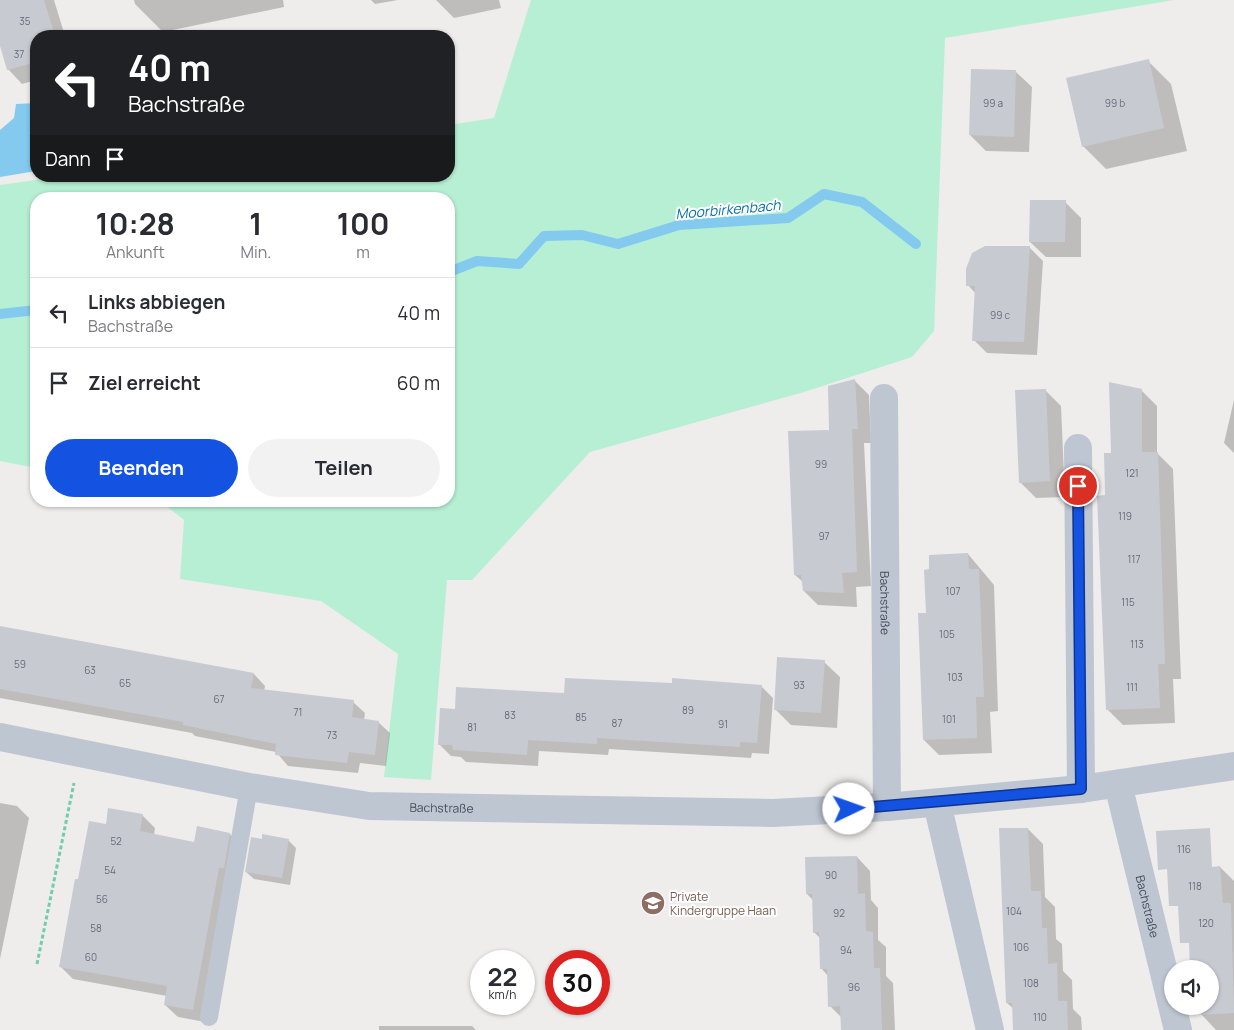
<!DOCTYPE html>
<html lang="de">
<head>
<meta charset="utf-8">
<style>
  body { margin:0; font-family:Manrope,sans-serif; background:#f2f2f3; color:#2b2b33; height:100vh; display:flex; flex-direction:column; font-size:19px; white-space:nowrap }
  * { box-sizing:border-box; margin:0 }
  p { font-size:16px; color:#7c7c81 }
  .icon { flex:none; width:28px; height:28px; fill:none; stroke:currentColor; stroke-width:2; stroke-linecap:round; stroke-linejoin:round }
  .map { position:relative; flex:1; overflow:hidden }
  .sheet { position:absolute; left:30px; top:192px; width:425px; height:315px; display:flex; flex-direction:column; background:#fff; border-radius:20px; box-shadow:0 1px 4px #0004 }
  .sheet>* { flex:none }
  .banner { position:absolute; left:30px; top:30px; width:425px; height:152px; border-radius:20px; box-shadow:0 1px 4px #0004; background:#202124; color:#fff; overflow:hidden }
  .controls { position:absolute; left:1164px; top:960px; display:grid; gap:10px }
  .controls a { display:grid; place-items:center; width:55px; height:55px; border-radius:50%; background:#fff; box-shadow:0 1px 4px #0004; font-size:25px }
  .speed { position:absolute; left:470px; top:950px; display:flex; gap:10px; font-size:25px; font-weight:700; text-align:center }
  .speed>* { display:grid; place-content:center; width:65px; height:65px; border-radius:50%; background:#fff; box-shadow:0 1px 4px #0004; line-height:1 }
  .speed small { font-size:12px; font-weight:400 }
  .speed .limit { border:8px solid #d22; background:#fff; color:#111 }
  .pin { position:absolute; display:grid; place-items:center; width:42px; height:42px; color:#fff; margin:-21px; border:2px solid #fff; border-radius:50%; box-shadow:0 1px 5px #0007 }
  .me { position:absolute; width:55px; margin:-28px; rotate:87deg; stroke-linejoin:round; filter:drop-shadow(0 0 4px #0008) }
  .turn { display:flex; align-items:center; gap:18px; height:105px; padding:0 15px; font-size:22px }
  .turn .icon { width:65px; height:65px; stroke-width:2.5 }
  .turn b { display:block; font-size:35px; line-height:42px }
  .then { display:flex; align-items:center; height:48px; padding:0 15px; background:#0003; gap:10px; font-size:19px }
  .eta { display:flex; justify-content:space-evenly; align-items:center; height:85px; text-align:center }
  .eta b { font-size:30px; font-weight:700; line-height:35px }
  .cta { display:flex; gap:10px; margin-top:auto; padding:10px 15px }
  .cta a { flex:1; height:58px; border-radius:30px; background:#1453e1; color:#fff; font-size:20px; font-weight:700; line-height:58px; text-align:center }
  .cta a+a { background:#f2f2f3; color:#2b2b33 }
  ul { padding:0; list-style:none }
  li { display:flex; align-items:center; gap:15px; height:70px; padding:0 15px; border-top:1px solid #e1e1e2 }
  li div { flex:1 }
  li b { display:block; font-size:19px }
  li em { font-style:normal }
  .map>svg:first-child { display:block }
  .green { fill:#b7efd4 }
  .water { fill:#83caee }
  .shadow { fill:#0003 }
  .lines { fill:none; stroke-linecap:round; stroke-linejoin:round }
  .stream { stroke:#83caee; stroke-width:10 }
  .building { fill:#c8cad2 }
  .path { stroke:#6fceab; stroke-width:3; stroke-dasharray:4 2.5; stroke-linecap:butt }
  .lane { stroke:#bec6d2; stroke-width:18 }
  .street { stroke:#bec6d2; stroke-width:28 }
  .route-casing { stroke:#0d3692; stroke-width:12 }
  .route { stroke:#1453e1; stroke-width:9 }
  .labels { text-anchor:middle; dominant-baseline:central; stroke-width:4; stroke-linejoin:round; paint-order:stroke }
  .number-label { font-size:10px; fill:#656c78 }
  .street-label { font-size:12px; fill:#444d5a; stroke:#fff }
  .education-label { font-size:12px; fill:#785e54; stroke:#fff; text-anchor:start }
  .water-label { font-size:14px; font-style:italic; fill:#0872a8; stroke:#fff }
</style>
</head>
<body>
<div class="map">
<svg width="1234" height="1030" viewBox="0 0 1234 1030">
  <rect width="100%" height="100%" fill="#efecec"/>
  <path class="green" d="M 531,0 L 1174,0 L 945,38 L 934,331 L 912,357 L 804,392 L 590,452 L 472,580 L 447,580 L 431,780 L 384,777 L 398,654 L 321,601 L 180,579 L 184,520 L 160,501 L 449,501 L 449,199 L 36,199 L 36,468 L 0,461 L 0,185 L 65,176 L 449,176 L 449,125 L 494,118 Z"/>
  <path class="water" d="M 36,103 L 36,171 L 0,177 L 0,130 L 14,118 L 16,104 Z"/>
  <path class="shadow" d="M 0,0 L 54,0 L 65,36 L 36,36 L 36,80 L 22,84 L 8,69 L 0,41 Z
    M 134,0 L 283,0 L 284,7 L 163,32 L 135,4 Z
    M 371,0 L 398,0 L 375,4 Z
    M 436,0 L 499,0 L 501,8 L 454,18 Z
    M 1148,61 L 1171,84 L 1187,151 L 1106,169 L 1083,146 Z
    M 1016,72 L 1032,87 L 1029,152 L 986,151 L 970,135 Z
    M 1065,202 L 1081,218 L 1081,257 L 1046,257 L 1030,242 Z
    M 1029,247 L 1043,261 L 1037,355 L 987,353 L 974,340 L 976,294 L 968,285 Z
    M 855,381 L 869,395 L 871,443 L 864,443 L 871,586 L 856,587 L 857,607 L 818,605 L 804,591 L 803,582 L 795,575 L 830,431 Z
    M 1045,390 L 1061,406 L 1065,497 L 1036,498 L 1020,482 Z
    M 1141,390 L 1157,406 L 1157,453 L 1173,469 L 1181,679 L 1173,679 L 1175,723 L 1123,725 L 1107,709 L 1107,496 L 1112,454 Z
    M 1234,400 L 1234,453 L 1224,443 Z
    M 968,554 L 994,585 L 998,711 L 990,712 L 992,753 L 939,755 L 924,740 L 927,614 Z
    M 0,627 L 254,674 L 265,686 L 264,691 L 353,702 L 365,713 L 364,720 L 378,722 L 390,733 L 386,766 L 360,763 L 358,773 L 288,766 L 276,752 L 195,736 L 192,733 L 0,698 Z
    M 824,662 L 840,677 L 837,728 L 791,725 L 775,709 Z
    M 761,686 L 773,698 L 769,754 L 752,753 L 751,758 L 609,749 L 608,755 L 539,751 L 538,766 L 466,762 L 461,757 L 451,756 L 439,744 L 456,711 L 565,694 Z
    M 0,803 L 17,806 L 29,818 L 0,959 Z
    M 142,815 L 155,828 L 154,835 L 195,843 L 230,834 L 242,847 L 205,1022 L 178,1017 L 165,1005 L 167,996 L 73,979 L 60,966 L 79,881 L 107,825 Z
    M 1028,829 L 1043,844 L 1045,897 L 1055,907 L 1056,939 L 1062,944 L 1063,971 L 1072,980 L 1073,1009 L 1081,1017 L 1082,1030 L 1014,1030 L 1014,1009 L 1007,1003 Z
    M 263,840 L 288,840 L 296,848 L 290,885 L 254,879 L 246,872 Z
    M 857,857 L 870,871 L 871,900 L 878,908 L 878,940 L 886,947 L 886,976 L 893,983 L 895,1030 L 842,1030 L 842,1018 L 830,1006 L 828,976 L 821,968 L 820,938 L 814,932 L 813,900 L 807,894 Z
    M 1220,867 L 1234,881 L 1234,1030 L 1216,1030 L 1202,1015 L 1210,1006 Z
    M 379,1026 L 472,1026 L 476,1030 L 379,1030 Z"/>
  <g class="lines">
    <path class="stream" d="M 449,272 L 477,261 L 519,264 L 544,236 L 582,235 L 618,244 L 679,225 L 788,218 L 824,194 L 862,202 L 916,244
      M 0,314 L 36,310"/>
  </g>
  <path class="building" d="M 0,0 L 44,0 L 55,36 L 36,36 L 36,62 L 7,70 L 0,46 Z
    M 1149,59 L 1164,128 L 1082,147 L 1066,78 Z
    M 971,69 L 1016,70 L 1014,137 L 969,135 Z
    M 1030,200 L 1066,200 L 1065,242 L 1029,242 Z
    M 985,246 L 1030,246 L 1024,342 L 972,341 L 975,286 L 966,286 L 966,269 L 972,253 Z
    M 855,379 L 858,429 L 850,429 L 852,429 L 857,572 L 842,573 L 844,593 L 803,591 L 801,575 L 794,575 L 788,431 L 829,430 L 828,386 Z
    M 1109,382 L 1142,389 L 1142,452 L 1158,452 L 1165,664 L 1158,664 L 1160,708 L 1106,710 L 1097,496 L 1105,495 L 1104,453 L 1111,453 Z
    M 1046,389 L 1050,481 L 1019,483 L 1015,390 Z
    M 968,553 L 969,569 L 979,569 L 984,697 L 976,697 L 977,738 L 923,740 L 918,613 L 926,613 L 924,570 L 929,569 L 929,555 Z
    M 0,626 L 254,673 L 251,688 L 354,700 L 352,717 L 379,721 L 375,755 L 349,752 L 347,763 L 275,755 L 276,744 L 183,725 L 183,722 L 0,689 Z
    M 777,657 L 825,660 L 821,713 L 774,710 Z
    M 565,678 L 672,683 L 672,678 L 762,685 L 757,743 L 740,742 L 740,747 L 597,738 L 597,744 L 528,740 L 527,755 L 453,750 L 452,745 L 438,745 L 440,708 L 455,709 L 456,687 L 564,693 Z
    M 108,808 L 143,814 L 140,831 L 194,842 L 197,826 L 230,833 L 224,868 L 219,868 L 193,1010 L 164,1005 L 167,986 L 59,967 L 75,879 L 78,879 L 89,821 L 106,824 Z
    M 999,828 L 1028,828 L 1031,891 L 1041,891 L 1042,928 L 1047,928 L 1048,964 L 1057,963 L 1058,1001 L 1067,1001 L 1068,1030 L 1013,1030 L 1012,1003 L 1006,1003 Z
    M 1210,828 L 1212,867 L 1220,866 L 1223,903 L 1231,903 L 1234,1013 L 1201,1015 L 1201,1006 L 1210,1006 L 1210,969 L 1190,969 L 1189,943 L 1180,943 L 1178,906 L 1169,906 L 1167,869 L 1158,870 L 1156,831 Z
    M 262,834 L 289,839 L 282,878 L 245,872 L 251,837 L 262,839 Z
    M 857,856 L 858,894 L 865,893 L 866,931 L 873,932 L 874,968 L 880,968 L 882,1030 L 841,1030 L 840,1006 L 828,1007 L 827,969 L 820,969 L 819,932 L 813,933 L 812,894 L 806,894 L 805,857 Z"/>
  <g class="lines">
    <path class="path" d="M 37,964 L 74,783"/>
    <path class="lane" d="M 209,1017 L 249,787"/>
    <g class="street">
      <path id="s1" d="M 884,398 L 887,807"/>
      <path d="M 1078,448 L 1081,789"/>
      <path id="s2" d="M 0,737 L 249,787 L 369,806 L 773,813 L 887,807 L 1081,789 L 1234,766"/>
      <path id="s3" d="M 1118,784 L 1178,1030"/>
      <path d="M 937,803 L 990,1030"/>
    </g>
  </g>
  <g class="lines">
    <g class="route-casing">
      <path id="route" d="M 849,809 L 1081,789 L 1078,486"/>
    </g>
    <use href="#route" class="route"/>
  </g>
  <defs>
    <g id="school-disc" transform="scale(1.25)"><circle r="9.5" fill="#8d6e63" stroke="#fff"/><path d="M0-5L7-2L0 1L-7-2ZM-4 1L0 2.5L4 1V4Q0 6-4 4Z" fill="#fff"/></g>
  </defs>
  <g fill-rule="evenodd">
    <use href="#school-disc" x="653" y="903"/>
  </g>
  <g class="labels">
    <g class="number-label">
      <text x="25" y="21">35</text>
      <text x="19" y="54">37</text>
      <text x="993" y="103">99 a</text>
      <text x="1115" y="103">99 b</text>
      <text x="1000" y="315">99 c</text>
      <text x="821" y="464">99</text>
      <text x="1132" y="473">121</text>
      <text x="1125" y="516">119</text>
      <text x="824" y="536">97</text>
      <text x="1134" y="559">117</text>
      <text x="953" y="591">107</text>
      <text x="1128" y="602">115</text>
      <text x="947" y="634">105</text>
      <text x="1137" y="644">113</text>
      <text x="20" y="664">59</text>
      <text x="90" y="670">63</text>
      <text x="955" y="677">103</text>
      <text x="125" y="683">65</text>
      <text x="799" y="685">93</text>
      <text x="1132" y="687">111</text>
      <text x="219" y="699">67</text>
      <text x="688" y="710">89</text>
      <text x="298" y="712">71</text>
      <text x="510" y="715">83</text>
      <text x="581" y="717">85</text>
      <text x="949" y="719">101</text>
      <text x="617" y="723">87</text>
      <text x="723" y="724">91</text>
      <text x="472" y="727">81</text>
      <text x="332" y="735">73</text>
      <text x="116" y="841">52</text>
      <text x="1184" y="849">116</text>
      <text x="110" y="870">54</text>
      <text x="831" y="875">90</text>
      <text x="1195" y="886">118</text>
      <text x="102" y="899">56</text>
      <text x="1014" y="911">104</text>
      <text x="839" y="913">92</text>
      <text x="1206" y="923">120</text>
      <text x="96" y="928">58</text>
      <text x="1021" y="947">106</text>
      <text x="846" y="950">94</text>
      <text x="91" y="957">60</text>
      <text x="1031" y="983">108</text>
      <text x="854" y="987">96</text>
      <text x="1040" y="1017">110</text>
    </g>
    <g class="street-label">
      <text stroke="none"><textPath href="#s1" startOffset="205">Bachstraße</textPath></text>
      <text stroke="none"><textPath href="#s2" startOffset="448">Bachstraße</textPath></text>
      <text stroke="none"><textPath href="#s3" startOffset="126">Bachstraße</textPath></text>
    </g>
    <g class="education-label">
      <text x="670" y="896">Private<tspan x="670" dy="14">Kindergruppe Haan</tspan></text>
    </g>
    <g class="water-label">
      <text transform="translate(728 209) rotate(-5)">Moorbirkenbach</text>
    </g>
  </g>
</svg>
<div class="controls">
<a><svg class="icon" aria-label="sound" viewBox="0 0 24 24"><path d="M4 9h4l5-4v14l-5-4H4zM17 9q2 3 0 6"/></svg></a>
</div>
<div class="speed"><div>22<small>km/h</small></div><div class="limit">30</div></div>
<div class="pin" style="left:1078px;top:486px;background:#d93025"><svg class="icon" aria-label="arrive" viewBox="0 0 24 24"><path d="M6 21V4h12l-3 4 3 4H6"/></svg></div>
<svg class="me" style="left:849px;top:809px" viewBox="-20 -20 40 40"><circle r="19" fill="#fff"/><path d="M0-13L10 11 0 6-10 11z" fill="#1453e1"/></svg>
<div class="banner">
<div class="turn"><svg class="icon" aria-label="left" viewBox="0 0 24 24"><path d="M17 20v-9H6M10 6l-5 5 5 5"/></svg><div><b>40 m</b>Bachstraße</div></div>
<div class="then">Dann<svg class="icon" aria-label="arrive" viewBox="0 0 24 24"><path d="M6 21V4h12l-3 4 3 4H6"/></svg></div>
</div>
<section class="sheet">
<div class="eta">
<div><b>10:28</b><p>Ankunft</p></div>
<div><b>1</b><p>Min.</p></div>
<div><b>100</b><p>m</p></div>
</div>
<ul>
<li><svg class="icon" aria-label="left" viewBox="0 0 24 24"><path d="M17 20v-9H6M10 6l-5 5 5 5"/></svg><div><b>Links abbiegen</b><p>Bachstraße</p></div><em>40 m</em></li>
<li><svg class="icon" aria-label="arrive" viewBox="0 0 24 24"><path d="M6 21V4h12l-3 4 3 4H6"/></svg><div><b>Ziel erreicht</b></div><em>60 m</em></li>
</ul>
<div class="cta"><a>Beenden</a><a>Teilen</a></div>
</section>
</div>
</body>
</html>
